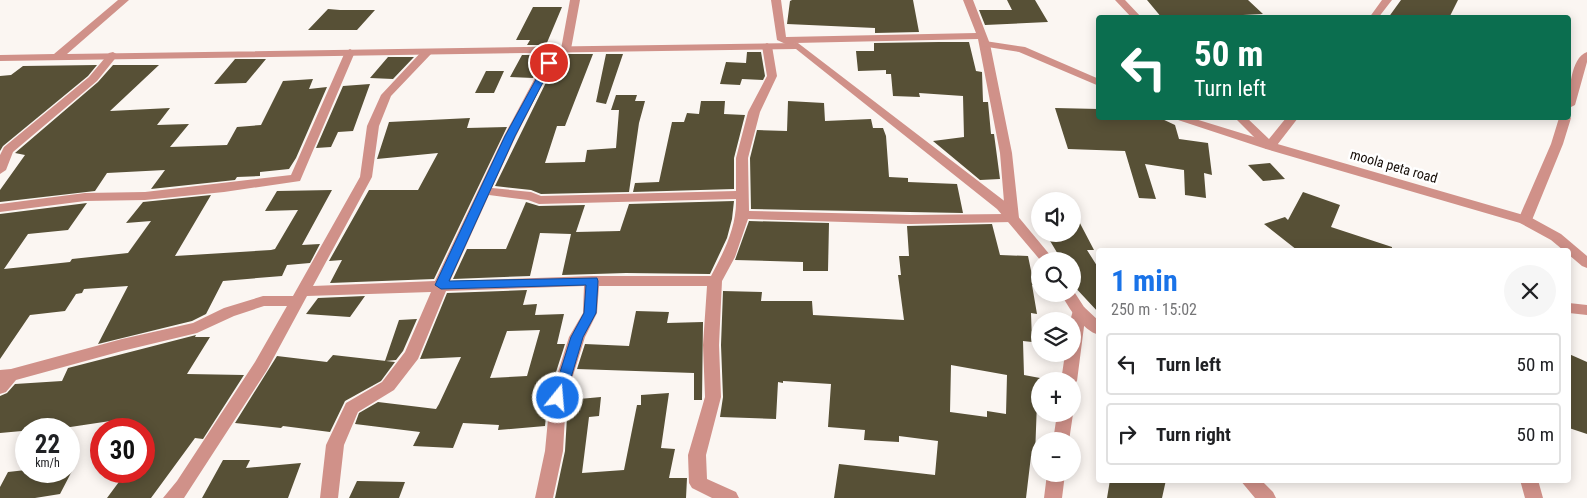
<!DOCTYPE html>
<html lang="en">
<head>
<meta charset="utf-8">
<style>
  body { margin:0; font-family:"Roboto Condensed",sans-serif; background:#f6f6f6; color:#202124; height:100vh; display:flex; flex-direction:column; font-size:19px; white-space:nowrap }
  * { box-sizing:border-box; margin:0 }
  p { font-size:16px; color:#757577 }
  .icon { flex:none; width:28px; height:28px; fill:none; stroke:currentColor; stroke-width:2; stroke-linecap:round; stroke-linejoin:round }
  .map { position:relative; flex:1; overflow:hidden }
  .sheet { position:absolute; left:1096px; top:248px; width:475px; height:235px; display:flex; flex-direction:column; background:#fff; border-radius:5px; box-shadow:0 2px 12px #0003 }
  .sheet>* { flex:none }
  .banner { position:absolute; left:1096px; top:15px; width:475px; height:105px; border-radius:5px; box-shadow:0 2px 12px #0003; background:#0b6e4f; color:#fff; overflow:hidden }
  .buttons { position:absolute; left:1031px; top:192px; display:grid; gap:10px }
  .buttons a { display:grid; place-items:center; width:50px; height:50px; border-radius:50%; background:#fff; box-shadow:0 2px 12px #0003; font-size:25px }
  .speed { position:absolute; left:15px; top:418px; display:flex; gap:10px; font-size:25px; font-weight:700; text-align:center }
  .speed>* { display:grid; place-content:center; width:65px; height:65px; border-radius:50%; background:#fff; box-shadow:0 2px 12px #0003; line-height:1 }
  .speed small { font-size:12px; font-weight:400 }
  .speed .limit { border:8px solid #d22; background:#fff; color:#111 }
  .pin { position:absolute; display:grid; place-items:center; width:42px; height:42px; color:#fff; margin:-21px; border:2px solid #fff; border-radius:50%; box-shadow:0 1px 5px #0007 }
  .me { position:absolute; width:55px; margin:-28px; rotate:17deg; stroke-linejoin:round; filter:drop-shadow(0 0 4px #0008) }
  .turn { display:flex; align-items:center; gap:18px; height:105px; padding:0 15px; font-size:22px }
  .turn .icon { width:65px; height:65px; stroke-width:2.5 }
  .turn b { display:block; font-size:35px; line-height:42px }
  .round { display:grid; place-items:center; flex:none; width:52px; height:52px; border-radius:26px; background:#f6f6f6 }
  .head { display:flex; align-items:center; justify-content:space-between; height:85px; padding:0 15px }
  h1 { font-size:30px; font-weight:700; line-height:38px; color:#1a73e8 }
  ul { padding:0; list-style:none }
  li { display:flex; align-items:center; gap:15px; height:62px; margin:0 10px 8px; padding:0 5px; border:2px solid #e0e0e0; border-radius:5px }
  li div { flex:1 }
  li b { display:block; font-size:19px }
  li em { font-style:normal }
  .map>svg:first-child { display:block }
  .building { fill:#575036; fill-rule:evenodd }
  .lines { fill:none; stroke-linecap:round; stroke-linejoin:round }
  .minor { fill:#d09189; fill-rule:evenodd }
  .tertiary { fill:#d09189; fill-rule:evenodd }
  .route { fill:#1a73e8; stroke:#114b97 }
  .labels { text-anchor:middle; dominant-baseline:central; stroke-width:5; stroke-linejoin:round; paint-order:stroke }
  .street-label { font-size:14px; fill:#130b05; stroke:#fff }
</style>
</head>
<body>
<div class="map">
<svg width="1587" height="498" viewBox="0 0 1587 498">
  <rect width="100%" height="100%" fill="#fbf6f2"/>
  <path class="building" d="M 792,0 L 913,0 L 919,32 L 875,33 L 875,28 L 787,24 L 790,1 Z
    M 1007,0 L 1035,0 L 1048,22 L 985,25 L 979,10 L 1012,10 Z
    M 1147,0 L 1248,0 L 1263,14 L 1243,15 L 1246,18 L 1162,18 Z
    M 1401,0 L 1458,0 L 1449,18 L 1388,18 Z
    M 533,7 L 562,7 L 546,45 L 527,45 L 530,40 L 516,40 Z
    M 328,9 L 340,10 L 375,10 L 357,30 L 308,30 Z
    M 939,42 L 969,42 L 976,71 L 982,72 L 983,102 L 988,102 L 991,134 L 994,134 L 1000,179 L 980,180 L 933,141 L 964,137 L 963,96 L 919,93 L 920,97 L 893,96 L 891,74 L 886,74 L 886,70 L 858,71 L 856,51 L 874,51 L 874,43 Z
    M 747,52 L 761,52 L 765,76 L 763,80 L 742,79 L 740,85 L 720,84 L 726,62 L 746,63 Z
    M 560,54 L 593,54 L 565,126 L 557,126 L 545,163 L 585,162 L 587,150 L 616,148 L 619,110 L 611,110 L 616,95 L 637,95 L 635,101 L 645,101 L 639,123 L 629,192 L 541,194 L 531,190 L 495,186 Z
    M 606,54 L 623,54 L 606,104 L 596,102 Z
    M 522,55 L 545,55 L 533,78 L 510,77 Z
    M 388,57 L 414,57 L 393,79 L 370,78 Z
    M 235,59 L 266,59 L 246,83 L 214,84 Z
    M 97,65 L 88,76 L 3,146 L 0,151 L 0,76 L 11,75 L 23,66 Z
    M 113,65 L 159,65 L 110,111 L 170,108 L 157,125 L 189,124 L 170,147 L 227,145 L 237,127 L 261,125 L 283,81 L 313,79 L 309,89 L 327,87 L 296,158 L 289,169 L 260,172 L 260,176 L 237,177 L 235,180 L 151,189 L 165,170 L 107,173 L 95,191 L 0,202 L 0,190 L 25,155 L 15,153 L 98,82 Z
    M 486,71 L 504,71 L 494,93 L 475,93 Z
    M 370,84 L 353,131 L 338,132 L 331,147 L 316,148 L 343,86 Z
    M 701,101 L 725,101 L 724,114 L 745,115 L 734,158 L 734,189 L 633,192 L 635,183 L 659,182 L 672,122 L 684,122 L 687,113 L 699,114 Z
    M 788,101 L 824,103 L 825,121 L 871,119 L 873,128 L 883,128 L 886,136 L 889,177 L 908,178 L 908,182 L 957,184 L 963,213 L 751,209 L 750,158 L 757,130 L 787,131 Z
    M 1055,108 L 1099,109 L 1099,118 L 1160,118 L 1175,125 L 1179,139 L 1208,143 L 1212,175 L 1204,173 L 1206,198 L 1185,195 L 1184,170 L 1145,164 L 1156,199 L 1139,198 L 1125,151 L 1068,149 Z
    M 470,118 L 467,128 L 507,127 L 434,279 L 330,283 L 342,260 L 329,261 L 369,190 L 418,190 L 438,153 L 377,159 L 389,122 Z
    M 1270,163 L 1285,179 L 1263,181 L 1248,165 Z
    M 332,190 L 302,245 L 320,244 L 310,263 L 287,265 L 282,276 L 223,281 L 206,314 L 192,321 L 98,344 L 128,286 L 84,289 L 82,293 L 76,294 L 65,311 L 30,315 L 0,359 L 0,214 L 87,203 L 68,230 L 28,234 L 4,269 L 70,262 L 72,259 L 128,253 L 151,221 L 126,223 L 143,202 L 211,195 L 175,256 L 271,250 L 275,249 L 298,210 L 265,211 L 277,191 Z
    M 1303,192 L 1340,205 L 1331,227 L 1392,247 L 1392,250 L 1297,250 L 1264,224 L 1285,217 L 1288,220 Z
    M 734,201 L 732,219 L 727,238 L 710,274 L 626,273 L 562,275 L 571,234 L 540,233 L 530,276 L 453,279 L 467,249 L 506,249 L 526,202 L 539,206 L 585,205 L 576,232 L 620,231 L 629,204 Z
    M 1072,208 L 1094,250 L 1087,250 L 1099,269 L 1099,313 L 1072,284 L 1072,261 L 1062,261 L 1046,234 L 1072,234 Z
    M 749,221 L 829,223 L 828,271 L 803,271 L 803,262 L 735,260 Z
    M 992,224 L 1000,255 L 1028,256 L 1034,285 L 1032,285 L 1037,314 L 1031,313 L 1032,342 L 1023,341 L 1024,375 L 1040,378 L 1040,402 L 1037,402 L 1035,456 L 1031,456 L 1026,498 L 834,498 L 839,464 L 935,475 L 938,441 L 899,436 L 899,442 L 864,440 L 865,430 L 828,427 L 831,384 L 783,381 L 783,383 L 778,382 L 776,419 L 720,417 L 723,397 L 721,345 L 723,291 L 762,292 L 761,301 L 812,301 L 813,315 L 904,320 L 898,275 L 901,275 L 899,256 L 909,256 L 907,226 ZM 951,365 L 1007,375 L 1006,414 L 987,411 L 987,417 L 950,412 Z
    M 527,290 L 523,305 L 537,304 L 535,315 L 564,314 L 557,344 L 565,344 L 548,397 L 545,426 L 498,430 L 499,425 L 463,423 L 453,448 L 413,446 L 420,432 L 355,424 L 359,413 L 378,402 L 436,409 L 439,404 L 461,357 L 420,359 L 447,293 ZM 540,330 L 527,376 L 490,378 L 507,331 Z
    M 365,296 L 350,317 L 306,314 L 318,298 Z
    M 636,311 L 669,312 L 667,323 L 703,322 L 702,400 L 694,400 L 694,373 L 577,369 L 585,344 L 629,346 Z
    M 417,319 L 403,351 L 396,360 L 385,361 L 399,320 Z
    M 196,335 L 195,337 L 210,337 L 187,374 L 244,375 L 203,439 L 195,438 L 151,498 L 107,498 L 127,471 L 144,471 L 144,429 L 111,429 L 117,420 L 57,429 L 24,429 L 22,431 L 0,433 L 0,396 L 7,393 L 15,384 L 62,381 L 68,368 Z
    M 1569,354 L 1587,362 L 1587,434 L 1569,428 Z
    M 333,355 L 395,362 L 381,381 L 345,401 L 330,432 L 283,426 L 281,428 L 235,423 L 277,356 L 327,362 Z
    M 669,393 L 661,448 L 675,449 L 669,478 L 687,478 L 686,498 L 555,498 L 565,451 L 568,400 L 601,397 L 599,416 L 589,417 L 582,473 L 624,470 L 637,405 L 641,405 L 641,395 Z
    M 223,460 L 250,460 L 246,468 L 301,463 L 288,498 L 202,498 Z
    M 26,470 L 26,471 L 72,471 L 60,494 L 35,498 L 0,498 L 0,487 L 8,472 Z
    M 1110,480 L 1166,480 L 1162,498 L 1107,498 Z
    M 357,481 L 405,482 L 399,498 L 349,498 Z"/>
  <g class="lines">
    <path class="minor" d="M 570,0 L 580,0 L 571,49 L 566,52 L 561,49 Z
      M 771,0 L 781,0 L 786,37 L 976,33 L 963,0 L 973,0 L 990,44 L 1012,153 L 1019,218 L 1012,222 L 911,224 L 748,219 L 735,257 L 722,281 L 719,345 L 721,397 L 706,455 L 707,479 L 736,492 L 739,498 L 712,498 L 692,488 L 689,483 L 688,455 L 705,397 L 703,345 L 707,286 L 599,286 L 597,313 L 585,337 L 566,398 L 563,451 L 553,498 L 535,498 L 545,451 L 550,398 L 569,337 L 583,313 L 584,286 L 446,291 L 418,359 L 394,390 L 358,412 L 344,445 L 338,498 L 320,498 L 326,445 L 346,403 L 382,382 L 405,352 L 431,292 L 307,296 L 267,370 L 184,498 L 163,498 L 177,481 L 255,362 L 287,306 L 264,306 L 234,316 L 197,333 L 122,351 L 16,380 L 6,392 L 0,394 L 0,370 L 11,369 L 122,339 L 193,323 L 224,308 L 263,296 L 293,296 L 360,177 L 367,126 L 381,95 L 424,49 L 432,49 L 432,53 L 391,96 L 379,126 L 372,177 L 313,286 L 435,281 L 504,136 L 551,48 L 556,45 L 561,48 L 516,136 L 492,188 L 531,192 L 541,196 L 736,191 L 736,158 L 748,112 L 767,76 L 762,46 L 767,43 L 772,46 L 777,76 L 760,112 L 748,158 L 749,211 L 911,215 L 1005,214 L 1000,153 L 978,39 L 795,43 L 790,46 L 777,40 ZM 489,195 L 528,200 L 539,204 L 736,199 C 737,226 724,252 711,276 L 592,276 L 450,281 Z
      M 1115,0 L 1125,0 L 1142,18 L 1132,18 Z
      M 1382,0 L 1392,0 L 1378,18 L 1369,18 Z
      M 350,49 L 355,52 L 300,181 L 224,192 L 145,200 L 85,201 L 0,212 L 0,204 L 85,193 L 145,192 L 291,175 L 345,52 Z
      M 113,52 L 118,55 L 97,81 L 13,152 L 6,170 L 0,174 L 0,155 L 4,147 L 89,77 L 109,53 Z
      M 1587,52 L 1587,62 L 1575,105 L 1569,108 C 1569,93 1570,58 1587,52 Z
      M 1569,116 L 1571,118 L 1563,144 L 1532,220 L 1525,224 L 1520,223 L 1518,220 L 1551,144 L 1559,118 L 1569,118 Z
      M 1235,118 L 1247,118 L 1269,139 L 1286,118 L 1298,118 L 1274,149 L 1266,149 Z
      M 1569,303 L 1587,305 L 1587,315 L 1569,313 Z
      M 1079,306 L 1084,307 L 1086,311 L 1077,381 L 1072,386 L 1072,381 L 1061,381 L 1065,354 L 1072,354 L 1072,321 L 1070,321 L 1074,307 Z
      M 1072,412 L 1073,414 L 1069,441 L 1053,441 L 1057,414 Z
      M 1047,474 L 1065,474 L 1062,498 L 1044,498 Z
      M 1520,480 L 1538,480 L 1543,498 L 1525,498 Z"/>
    <path class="tertiary" d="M 118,0 L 129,0 L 67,54 L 798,43 L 1007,203 L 1055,261 L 1041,261 L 997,209 L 796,49 L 0,61 L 0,55 L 54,54 Z
      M 985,41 L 1025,47 L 1099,79 L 1099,86 L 1019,52 L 981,46 L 980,44 Z
      M 1176,118 L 1192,118 L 1274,143 L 1530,217 L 1561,234 L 1587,256 L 1587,268 L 1582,266 L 1569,255 L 1569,250 L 1563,250 L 1551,240 L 1520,223 L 1266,149 L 1178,120 Z
      M 1073,290 L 1084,307 L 1099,321 L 1099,335 C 1082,330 1069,308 1061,294 L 1072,294 Z
      M 1240,480 L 1261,480 L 1273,492 L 1276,498 L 1255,498 Z"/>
  </g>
  <path class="route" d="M 549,60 L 553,63 L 515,136 L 449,281 L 597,278 L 598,281 L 596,313 L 583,337 L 565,398 L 563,402 L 558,403 L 554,402 L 552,398 L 571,337 L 584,313 L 586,285 L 441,289 L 435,285 L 505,136 L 545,63 Z"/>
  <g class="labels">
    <g class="street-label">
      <text transform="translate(1394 166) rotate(16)">moola peta road</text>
    </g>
  </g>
</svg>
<div class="buttons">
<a><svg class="icon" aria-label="sound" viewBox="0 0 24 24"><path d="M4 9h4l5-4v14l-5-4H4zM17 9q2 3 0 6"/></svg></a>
<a><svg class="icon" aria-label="search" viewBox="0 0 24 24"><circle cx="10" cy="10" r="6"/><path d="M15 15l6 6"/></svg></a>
<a><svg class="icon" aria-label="layers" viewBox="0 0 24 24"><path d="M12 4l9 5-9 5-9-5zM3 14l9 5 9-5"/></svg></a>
<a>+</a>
<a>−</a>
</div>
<div class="speed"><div>22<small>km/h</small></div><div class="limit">30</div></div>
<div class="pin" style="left:549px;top:63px;background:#d93025"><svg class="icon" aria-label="arrive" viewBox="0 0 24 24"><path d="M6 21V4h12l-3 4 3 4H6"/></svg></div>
<svg class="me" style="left:558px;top:398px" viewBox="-20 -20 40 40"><circle r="17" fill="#1a73e8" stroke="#fff" stroke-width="3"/><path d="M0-11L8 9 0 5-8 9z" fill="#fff"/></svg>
<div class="banner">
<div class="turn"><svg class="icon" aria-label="left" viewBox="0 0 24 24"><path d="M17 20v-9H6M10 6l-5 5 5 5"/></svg><div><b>50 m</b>Turn left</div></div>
</div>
<section class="sheet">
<div class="head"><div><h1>1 min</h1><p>250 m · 15:02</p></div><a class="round"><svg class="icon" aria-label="close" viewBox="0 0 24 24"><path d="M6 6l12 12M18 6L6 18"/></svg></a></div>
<ul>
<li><svg class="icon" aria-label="left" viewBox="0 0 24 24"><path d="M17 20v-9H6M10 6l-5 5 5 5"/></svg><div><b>Turn left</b></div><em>50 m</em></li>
<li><svg class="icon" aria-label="right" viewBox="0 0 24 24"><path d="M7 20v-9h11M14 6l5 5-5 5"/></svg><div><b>Turn right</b></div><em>50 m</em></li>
</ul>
</section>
</div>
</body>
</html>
